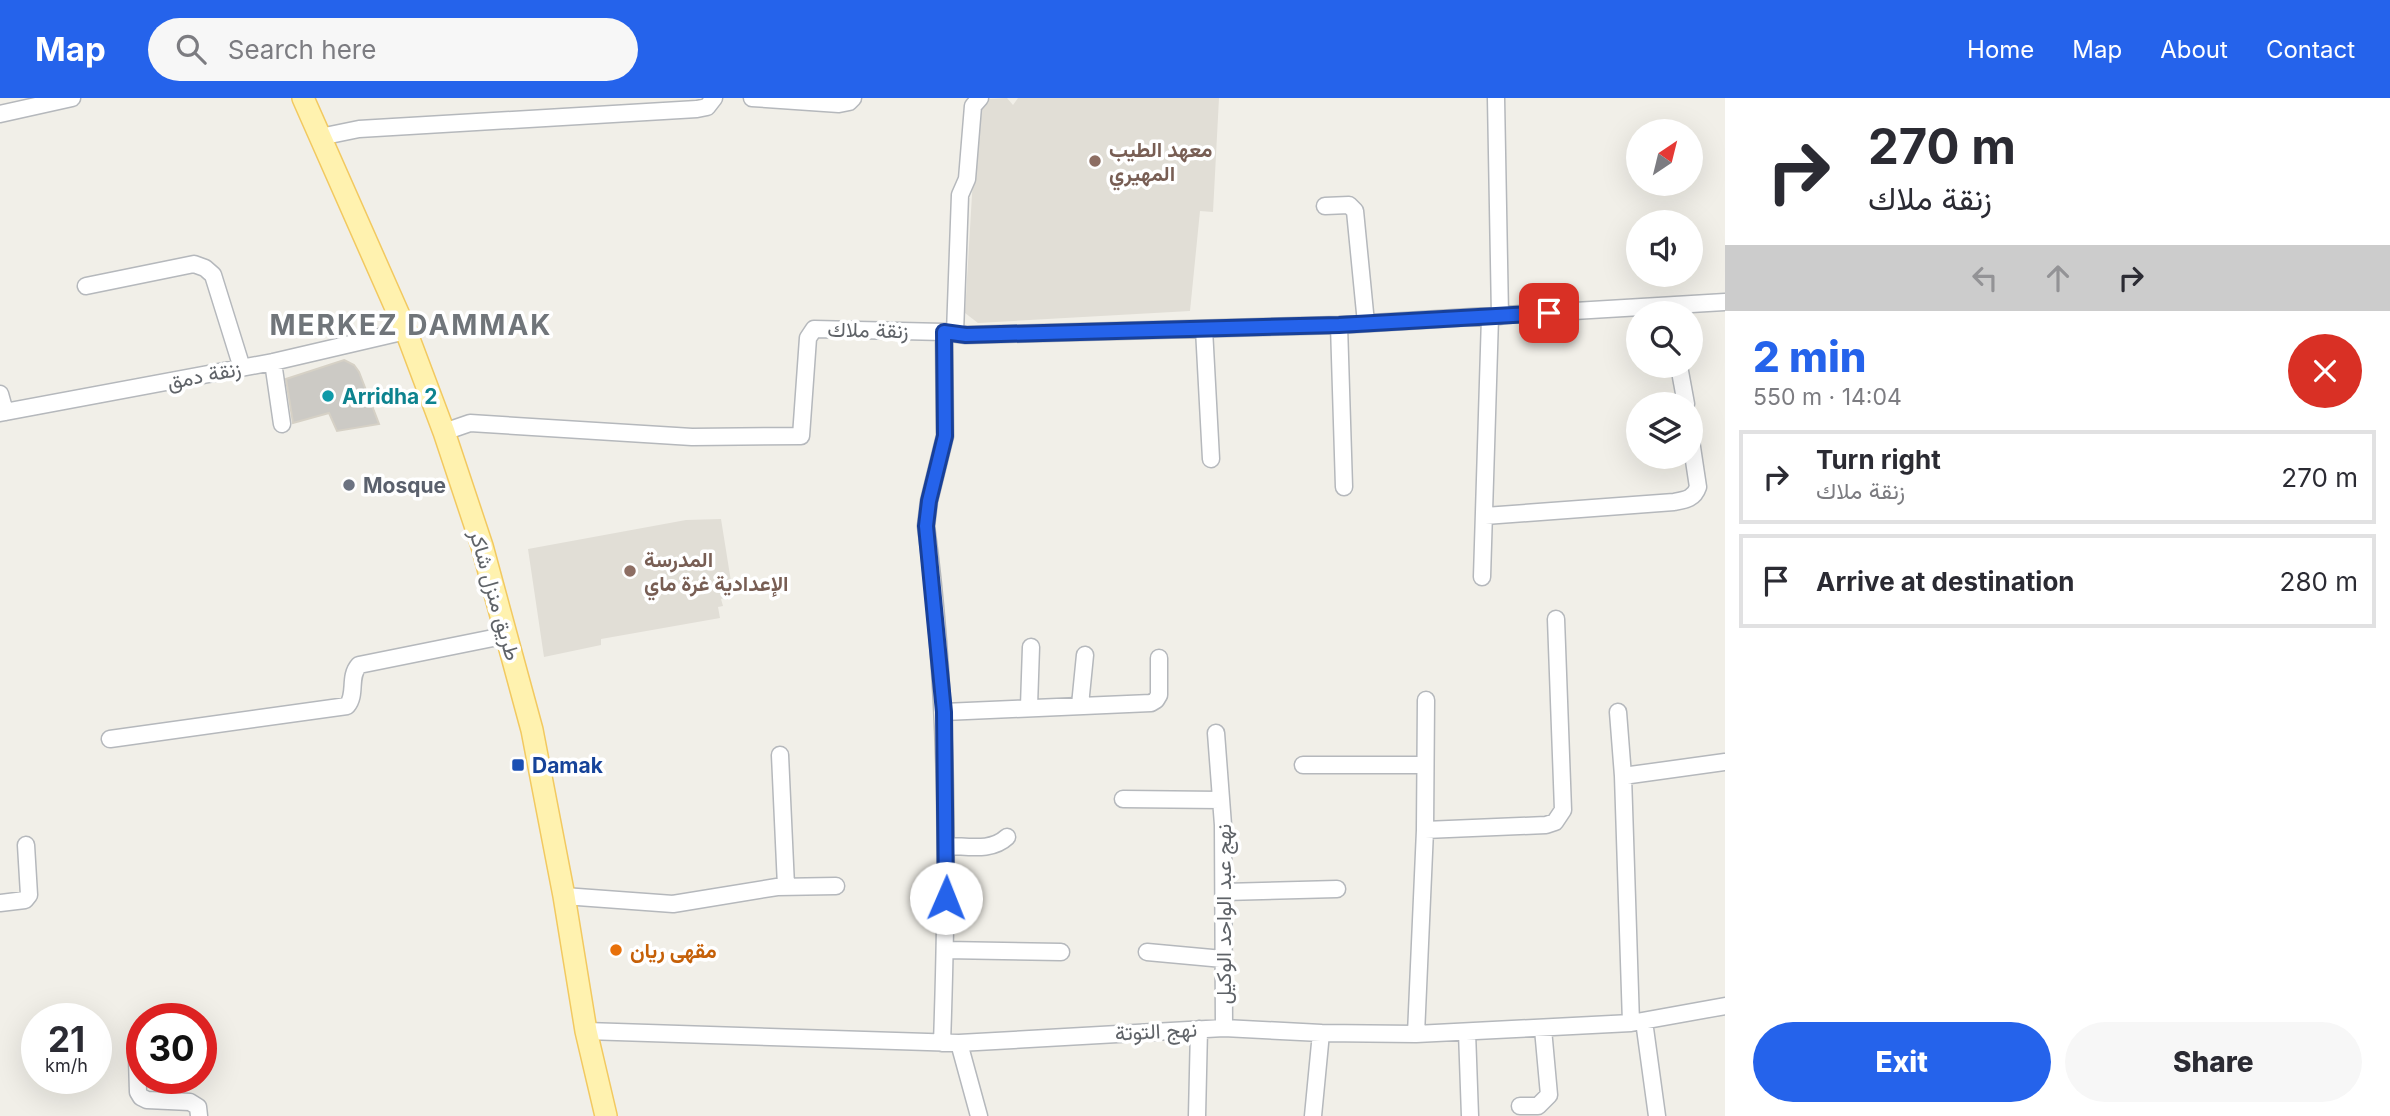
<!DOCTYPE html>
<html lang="en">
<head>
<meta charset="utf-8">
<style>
  body { margin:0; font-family:Inter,Vazirmatn,sans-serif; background:#f7f7f7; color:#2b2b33; height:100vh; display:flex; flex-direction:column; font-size:26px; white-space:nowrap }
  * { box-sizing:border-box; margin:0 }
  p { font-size:23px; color:#7c7c81 }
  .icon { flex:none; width:38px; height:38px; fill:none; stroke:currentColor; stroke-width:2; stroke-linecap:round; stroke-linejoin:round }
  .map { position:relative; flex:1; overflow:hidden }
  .details { display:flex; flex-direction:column; background:#fff; width:665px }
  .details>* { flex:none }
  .banner { background:#fff; color:#2b2b33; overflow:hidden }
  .needle { width:46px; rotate:35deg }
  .fabs { position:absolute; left:1626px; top:21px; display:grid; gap:14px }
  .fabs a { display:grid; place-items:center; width:77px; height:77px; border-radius:50%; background:#fff; box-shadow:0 7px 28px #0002; font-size:35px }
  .speed { position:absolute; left:21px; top:905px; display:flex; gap:14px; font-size:35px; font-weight:700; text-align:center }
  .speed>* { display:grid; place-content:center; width:91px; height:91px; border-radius:50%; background:#fff; box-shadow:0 7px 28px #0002; line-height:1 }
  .speed small { font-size:18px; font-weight:400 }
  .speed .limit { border:10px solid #d22; background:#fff; color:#111 }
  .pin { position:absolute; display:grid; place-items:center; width:60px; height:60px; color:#fff; margin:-30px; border-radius:14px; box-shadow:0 4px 10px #0006 }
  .me { position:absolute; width:77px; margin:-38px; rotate:1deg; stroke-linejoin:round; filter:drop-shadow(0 0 5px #0008) }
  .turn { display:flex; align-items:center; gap:24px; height:147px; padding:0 28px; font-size:32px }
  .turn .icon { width:91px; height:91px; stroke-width:2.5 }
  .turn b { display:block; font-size:49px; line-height:60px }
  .lanes { display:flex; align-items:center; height:66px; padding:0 28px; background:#0003; justify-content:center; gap:35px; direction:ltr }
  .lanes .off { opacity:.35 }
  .round { display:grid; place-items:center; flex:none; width:74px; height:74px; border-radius:37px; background:#f7f7f7 }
  .summary { display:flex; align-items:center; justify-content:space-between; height:119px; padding:0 28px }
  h1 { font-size:42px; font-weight:800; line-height:52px; color:#2563eb }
  .cta { display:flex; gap:14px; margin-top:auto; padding:14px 28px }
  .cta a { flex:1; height:80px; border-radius:42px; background:#2563eb; color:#fff; font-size:28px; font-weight:800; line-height:80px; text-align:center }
  .cta a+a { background:#f7f7f7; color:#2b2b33 }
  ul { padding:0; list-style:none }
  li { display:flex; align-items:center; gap:21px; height:94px; margin:0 14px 10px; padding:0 14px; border:4px solid #e1e1e2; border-radius:0px }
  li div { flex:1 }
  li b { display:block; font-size:26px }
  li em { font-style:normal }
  header { display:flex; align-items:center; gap:42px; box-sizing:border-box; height:98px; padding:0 35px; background:#2563eb; color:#fff }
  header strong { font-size:33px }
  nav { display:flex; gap:38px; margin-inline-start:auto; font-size:24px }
  .search { width:490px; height:63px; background:#f7f7f7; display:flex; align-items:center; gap:18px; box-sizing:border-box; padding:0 24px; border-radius:38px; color:#7c7c81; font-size:26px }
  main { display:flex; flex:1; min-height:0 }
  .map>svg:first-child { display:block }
  .education { fill:#e1ded6 }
  .building { fill:#cccac5; stroke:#d6d1c6; stroke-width:2 }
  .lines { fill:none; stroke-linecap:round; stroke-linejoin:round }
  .minor-casing { stroke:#b5b8bc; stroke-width:19 }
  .major-casing { stroke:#f2c960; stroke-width:24 }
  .minor { stroke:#fff; stroke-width:16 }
  .major { stroke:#fff2af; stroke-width:21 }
  .route-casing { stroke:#184099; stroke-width:18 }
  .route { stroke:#2563eb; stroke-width:12 }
  .education-dot { fill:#8d6e63; stroke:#fff; stroke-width:2.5 }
  .culture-dot { fill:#0f9aa8; stroke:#fff; stroke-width:2.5 }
  .worship-dot { fill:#6b7280; stroke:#fff; stroke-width:2.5 }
  .transit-dot { fill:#1a4fb4; stroke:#fff; stroke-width:2.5 }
  .food-dot { fill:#e8710a; stroke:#fff; stroke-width:2.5 }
  .labels { text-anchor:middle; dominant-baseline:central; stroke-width:7; stroke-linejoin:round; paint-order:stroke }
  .education-label { font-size:21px; font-weight:bold; fill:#785e54; stroke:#fff; text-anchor:start }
  .street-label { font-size:21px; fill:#5f6368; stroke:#fff }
  .culture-label { font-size:21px; font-weight:bold; fill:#0d838f; stroke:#fff; text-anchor:start }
  .worship-label { font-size:21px; font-weight:bold; fill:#5b616d; stroke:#fff; text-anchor:start }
  .transit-label { font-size:21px; font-weight:bold; fill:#164399; stroke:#fff; text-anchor:start }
  .food-label { font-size:21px; font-weight:bold; fill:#c56008; stroke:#fff; text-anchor:start }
  .district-label { font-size:28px; font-weight:bold; letter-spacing:2px; fill:#70757a; stroke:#fff }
</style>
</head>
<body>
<header>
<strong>Map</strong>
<div class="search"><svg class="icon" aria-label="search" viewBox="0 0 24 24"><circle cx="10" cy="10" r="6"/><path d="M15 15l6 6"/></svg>Search here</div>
<nav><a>Home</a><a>Map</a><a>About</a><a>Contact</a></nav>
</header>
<main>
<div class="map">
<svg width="1725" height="1018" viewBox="0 0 1725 1018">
  <rect width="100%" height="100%" fill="#f1efe8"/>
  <path class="education" d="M 1007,0 L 1013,7 L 1018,0 L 1219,0 L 1213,114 L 1200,113 L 1190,213 L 978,225 L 965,215 L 977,13 L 988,1 Z
    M 721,421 L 733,496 L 721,501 L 723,508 L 718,509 L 720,520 L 601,541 L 601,547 L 544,559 L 528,451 L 686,422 Z"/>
  <path class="building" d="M 344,262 L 354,267 L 359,274 L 379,326 L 337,333 L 329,315 L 293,325 L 286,281 Z"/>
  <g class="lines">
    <g class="minor-casing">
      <path id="minor" d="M 752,0 L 839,6 L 849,4 L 853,0
        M 1496,0 L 1500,218
        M 0,16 L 72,0
        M 320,39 L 359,31 L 697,11 L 707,9 L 714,0
        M 1325,108 L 1349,107 L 1355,113 L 1366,225
        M 86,188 L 194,166 L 205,170 L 213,177 L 242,270
        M 1339,227 L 1344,389
        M 1204,231 L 1211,361
        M 955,235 L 960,97 L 967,81 L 973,8 L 980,0
        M 273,264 L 282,326
        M 1679,268 L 1686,306
        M 0,296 L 5,314
        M 0,315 L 273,264 L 406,233
        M 444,334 L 470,325 L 692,339 L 801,338 L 808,240 L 814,231 L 944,234 L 966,237 L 1339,227 L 1725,204
        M 1485,418 L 1674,404 C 1685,402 1694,401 1698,389 L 1690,336
        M 1482,479 L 1490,219
        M 1080,607 L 1085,557
        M 1029,608 L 1031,549
        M 944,614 L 1151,605 L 1156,602 L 1159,597 L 1159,560
        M 1618,614 L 1623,678 L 1631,925
        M 1216,635 L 1223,727 L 1224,930
        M 110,641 L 347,608 C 357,596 348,579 359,567 L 508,537
        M 780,657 L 786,788
        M 1303,667 L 1425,667
        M 1623,678 L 1725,664
        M 1123,701 L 1221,702
        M 1425,732 L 1546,727 L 1555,724 L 1563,712 L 1556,521
        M 947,748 C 968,748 991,754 1007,739
        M 1224,794 L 1337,791
        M 564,798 L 673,806 L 777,789 L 836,788
        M 0,805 L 25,802 L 29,797 L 26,747
        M 945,852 L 1061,854
        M 1147,854 L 1223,861
        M 1644,923 L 1657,1018
        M 586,933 L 959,945 L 1224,930 L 1321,935 L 1416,936 L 1631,925 L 1725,908
        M 1467,934 L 1470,1018
        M 1416,936 L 1425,732 L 1426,602
        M 942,945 C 948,772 949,600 926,428 L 929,403 L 945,338 L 944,234
        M 959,945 L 979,1018
        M 137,960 L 138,994 L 141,999 L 147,1002 L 190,1004 L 198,1009 L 199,1018
        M 1520,1008 L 1538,1008 L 1549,997 L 1543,931
        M 1197,1018 L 1199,931
        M 1313,1018 L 1321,935"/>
    </g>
    <g class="major-casing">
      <path id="major" d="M 303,0 L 406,233 L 444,334 L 482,448 L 532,632 L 564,798 L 586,933 L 606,1018"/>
    </g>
    <use href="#minor" class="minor"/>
    <use href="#major" class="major"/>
  </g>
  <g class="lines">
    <g class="route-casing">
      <path id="route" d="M 946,800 L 944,614 L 926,428 L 929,403 L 945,338 L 944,234 L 966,237 L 1339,227 L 1549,215"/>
    </g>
    <use href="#route" class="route"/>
  </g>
  <g class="education-dot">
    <circle cx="1095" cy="63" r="7"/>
    <circle cx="630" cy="473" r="7"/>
  </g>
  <circle class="culture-dot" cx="328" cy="298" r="7"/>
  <circle class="worship-dot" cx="349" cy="387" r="7"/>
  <rect class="transit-dot" x="511" y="660" width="14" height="14" rx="3.5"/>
  <circle class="food-dot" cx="616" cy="852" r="7"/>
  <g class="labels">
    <g class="education-label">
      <text x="1109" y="51">معهد الطيب<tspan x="1109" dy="24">المهيري</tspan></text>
      <text x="644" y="461">المدرسة<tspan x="644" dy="24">الإعدادية غرة ماي</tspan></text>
    </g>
    <g class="street-label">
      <text transform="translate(868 232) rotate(1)">زنقة ملاك</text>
      <text transform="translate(204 277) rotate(-11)">زنقة دمق</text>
      <text transform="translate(495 497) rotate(74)">طريق منزل شاكر</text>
      <text transform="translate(1223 816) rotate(-90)">نهج عبد الواحد الوكيل</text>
      <text transform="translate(1156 933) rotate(-3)">نهج التوتة</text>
    </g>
    <g class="culture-label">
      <text x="342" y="298">Arridha 2</text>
    </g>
    <g class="worship-label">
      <text x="363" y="387">Mosque</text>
    </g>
    <g class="transit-label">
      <text x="532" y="667">Damak</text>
    </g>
    <g class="food-label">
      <text x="630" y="852">مقهى ريان</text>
    </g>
    <g class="district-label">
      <text x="411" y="227">MERKEZ DAMMAK</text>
    </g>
  </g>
</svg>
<div class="fabs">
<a><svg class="needle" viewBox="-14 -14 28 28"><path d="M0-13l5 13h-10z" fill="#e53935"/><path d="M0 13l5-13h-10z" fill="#7c7c81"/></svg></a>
<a><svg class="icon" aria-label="sound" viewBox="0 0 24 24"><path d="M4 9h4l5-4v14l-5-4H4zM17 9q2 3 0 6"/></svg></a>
<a><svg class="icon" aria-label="search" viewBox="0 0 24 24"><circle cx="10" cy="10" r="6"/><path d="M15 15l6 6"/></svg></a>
<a><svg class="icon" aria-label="layers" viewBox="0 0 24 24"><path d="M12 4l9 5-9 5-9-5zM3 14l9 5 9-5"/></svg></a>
</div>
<div class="speed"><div>21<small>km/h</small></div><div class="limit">30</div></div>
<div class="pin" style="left:1549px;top:215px;background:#d93025"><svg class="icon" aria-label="arrive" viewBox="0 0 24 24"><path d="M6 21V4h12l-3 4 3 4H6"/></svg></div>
<svg class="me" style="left:946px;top:800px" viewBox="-20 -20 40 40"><circle r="19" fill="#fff"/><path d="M0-13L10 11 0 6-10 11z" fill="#2563eb"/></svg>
</div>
<section class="details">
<div class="banner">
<div class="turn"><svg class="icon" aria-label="right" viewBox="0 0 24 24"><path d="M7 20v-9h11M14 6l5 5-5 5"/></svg><div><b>270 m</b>زنقة ملاك</div></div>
<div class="lanes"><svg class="icon off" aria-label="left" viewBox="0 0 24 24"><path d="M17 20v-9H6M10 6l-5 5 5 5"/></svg><svg class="icon off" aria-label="ahead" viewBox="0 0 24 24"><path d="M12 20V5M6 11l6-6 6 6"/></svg><svg class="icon" aria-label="right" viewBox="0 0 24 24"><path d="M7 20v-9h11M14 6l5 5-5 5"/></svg></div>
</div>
<div class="summary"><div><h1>2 min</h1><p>550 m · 14:04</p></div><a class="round" style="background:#d93025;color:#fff"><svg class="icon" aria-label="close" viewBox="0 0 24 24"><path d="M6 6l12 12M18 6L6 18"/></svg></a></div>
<ul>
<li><svg class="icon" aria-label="right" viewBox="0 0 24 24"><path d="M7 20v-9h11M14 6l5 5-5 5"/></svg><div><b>Turn right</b><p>زنقة ملاك</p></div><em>270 m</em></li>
<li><svg class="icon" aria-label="arrive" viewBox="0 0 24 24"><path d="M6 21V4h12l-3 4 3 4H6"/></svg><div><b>Arrive at destination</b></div><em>280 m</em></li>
</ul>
<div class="cta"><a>Exit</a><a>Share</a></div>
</section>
</main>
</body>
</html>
